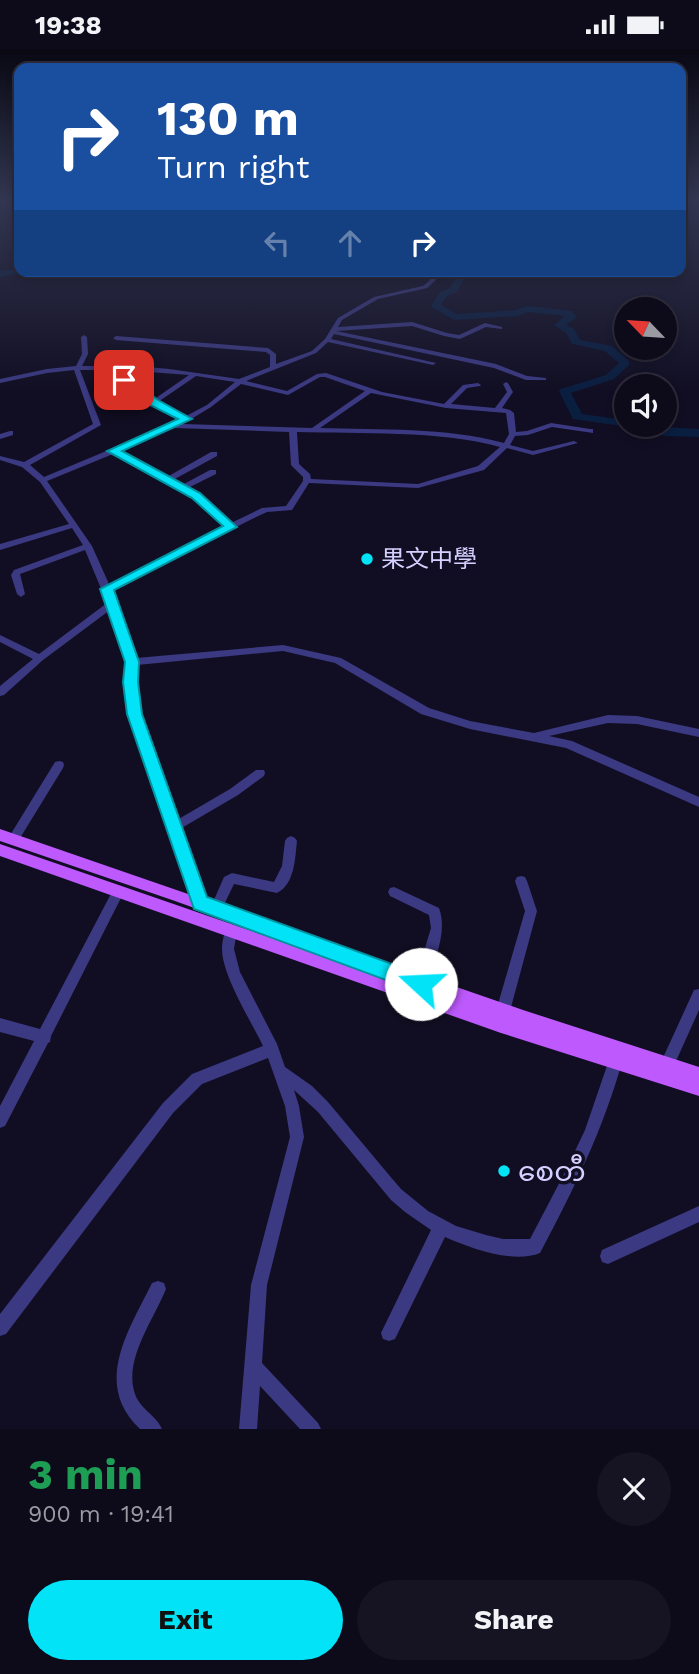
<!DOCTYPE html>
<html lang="en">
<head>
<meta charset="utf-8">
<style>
  body { margin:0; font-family:"Work Sans","Noto Sans SC","Noto Sans Myanmar",sans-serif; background:#161323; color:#f1f3f6; height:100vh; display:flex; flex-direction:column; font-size:26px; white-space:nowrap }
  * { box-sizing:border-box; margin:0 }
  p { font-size:23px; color:#9a9aa2 }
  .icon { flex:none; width:38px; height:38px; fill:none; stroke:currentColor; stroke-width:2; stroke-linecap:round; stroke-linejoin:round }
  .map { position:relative; height:1380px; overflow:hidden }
  .details { display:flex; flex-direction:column; background:#0d0a1a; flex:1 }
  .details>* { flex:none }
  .hud { position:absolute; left:14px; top:14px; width:672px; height:214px; border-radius:14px; box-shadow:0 4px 10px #0003,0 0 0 2px #2d2b39; background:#1a4fa0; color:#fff; overflow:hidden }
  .needle { width:46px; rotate:295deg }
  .buttons { position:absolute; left:614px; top:248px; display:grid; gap:14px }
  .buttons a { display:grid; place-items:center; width:63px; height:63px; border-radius:50%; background:#0d0a1a; box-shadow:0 4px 10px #0003,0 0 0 2px #2d2b39; font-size:35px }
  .pin { position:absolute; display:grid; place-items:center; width:60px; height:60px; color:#fff; margin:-30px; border-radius:14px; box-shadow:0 4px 10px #0006 }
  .me { position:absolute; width:77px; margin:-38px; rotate:290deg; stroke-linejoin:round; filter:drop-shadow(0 0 5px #0008) }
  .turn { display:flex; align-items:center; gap:24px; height:147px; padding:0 28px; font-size:32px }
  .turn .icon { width:91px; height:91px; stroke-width:2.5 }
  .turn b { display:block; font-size:49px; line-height:60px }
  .lanes { display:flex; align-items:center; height:66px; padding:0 28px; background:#0003; justify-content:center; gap:35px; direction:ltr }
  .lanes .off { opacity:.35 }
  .round { display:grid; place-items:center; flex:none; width:74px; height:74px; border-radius:37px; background:#161323 }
  .headline { display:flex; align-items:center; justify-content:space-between; height:119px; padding:0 28px }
  h1 { font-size:42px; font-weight:700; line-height:52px; color:#1e9e55 }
  .action { display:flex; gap:14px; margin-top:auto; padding:14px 28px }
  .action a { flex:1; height:80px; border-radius:42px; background:#02e3f8; color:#111; font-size:28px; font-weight:700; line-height:80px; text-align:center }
  .action a+a { background:#161323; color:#f1f3f6 }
  .status { display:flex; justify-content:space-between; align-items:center; height:49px; padding:0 35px; background:#0d0a1a; direction:ltr }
  .status svg { height:19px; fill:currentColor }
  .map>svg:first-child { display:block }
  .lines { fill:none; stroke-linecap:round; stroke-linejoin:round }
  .river { fill:#0a1e40; fill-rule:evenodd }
  .minor { fill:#3b3981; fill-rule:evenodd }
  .major { fill:#bd59fd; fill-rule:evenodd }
  .route { fill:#02e3f8; stroke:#0194a1; stroke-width:2 }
  .poi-dot { fill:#02e3f8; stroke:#110e23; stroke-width:2.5 }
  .labels { text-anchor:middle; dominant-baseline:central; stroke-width:7; stroke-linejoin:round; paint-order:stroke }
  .poi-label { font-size:24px; fill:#d5d0ff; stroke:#110e23; text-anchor:start }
  .near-poi-label { font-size:28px; fill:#d5d0ff; stroke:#110e23; text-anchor:start }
</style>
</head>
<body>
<div class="status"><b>19:38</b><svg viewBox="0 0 49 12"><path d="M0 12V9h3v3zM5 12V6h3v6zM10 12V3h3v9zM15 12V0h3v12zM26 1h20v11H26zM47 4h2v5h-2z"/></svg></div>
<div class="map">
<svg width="699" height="1380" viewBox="0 0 699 1380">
  <rect width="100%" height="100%" fill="#110e23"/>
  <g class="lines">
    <path class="river" d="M 19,220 L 34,222 L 0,228 L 0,222 Z
      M 191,222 L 217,222 L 213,225 Z
      M 465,222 L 475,222 L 463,232 L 457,243 L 447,247 L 441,256 L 456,265 L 516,261 L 527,257 L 571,262 L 577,268 L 566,276 L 574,280 L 580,291 L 612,297 L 629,312 L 629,316 L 614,330 L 571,344 L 582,365 L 626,371 L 626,376 L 699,380 L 699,388 L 665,387 L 629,378 L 573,370 L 559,342 L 561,340 L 606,326 L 619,314 L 605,302 L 572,295 L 566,284 L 554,276 L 565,267 L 528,263 L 518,267 L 454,271 L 433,259 L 431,257 L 440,243 L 450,239 L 456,229 Z"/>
    <path class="minor" d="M 433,222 L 439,222 L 435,232 L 427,239 L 378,250 L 342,271 L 338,278 L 412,273 L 447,284 L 459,286 L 485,274 L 502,278 L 502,280 L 486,278 L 460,290 L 444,287 L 412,277 L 336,282 L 496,315 L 527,327 L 546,329 L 546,331 L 526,331 L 494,319 L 334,285 L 331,290 L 436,314 L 433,316 L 328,293 L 316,304 L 246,332 L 287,342 L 317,325 L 326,324 L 382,343 L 444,355 L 463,336 L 478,334 L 481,336 L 480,337 L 467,339 L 451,355 L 495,359 L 507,343 L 503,335 L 506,333 L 508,334 L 513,343 L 502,359 L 510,361 L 514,364 L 516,383 L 527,382 L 551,374 L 590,380 L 593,380 L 593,384 L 552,378 L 528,386 L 515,387 L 510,396 L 533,402 L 574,392 L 578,394 L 533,406 L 507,399 L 484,421 L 418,439 L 309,434 L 292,461 L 267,463 L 250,471 L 112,541 L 136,609 L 283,596 L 341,609 L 429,659 L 470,672 L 534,684 L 608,666 L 637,667 L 699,680 L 699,688 L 637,675 L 608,674 L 549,687 L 572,692 L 699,748 L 699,758 L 566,699 L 470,680 L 421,665 L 335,614 L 283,602 L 137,616 C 132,666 160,723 177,771 L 230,740 L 256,721 L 264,721 L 265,724 L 264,727 L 238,746 L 180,780 L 206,854 L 204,858 L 200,859 L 196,858 L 194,854 L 129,665 L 125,633 L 127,613 L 110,561 L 43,611 L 4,646 L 0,647 L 0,637 L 33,610 L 0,593 L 0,586 L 39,605 L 107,554 L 85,501 L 20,525 L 25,545 L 21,548 L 17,545 L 11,526 L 14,521 L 83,496 L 72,479 L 0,501 L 0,495 L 69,475 L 40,433 L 22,418 L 0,411 L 0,407 L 24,413 L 93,375 L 74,321 L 47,324 L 0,334 L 0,330 L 47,320 L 76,317 L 82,305 L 81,288 L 84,286 L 87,288 L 88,305 L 82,317 L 137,317 L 169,320 L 239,330 L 270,318 L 270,306 L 266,303 L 116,291 L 113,289 L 116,287 L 268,299 L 276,305 L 276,315 L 312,302 L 325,290 L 338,269 L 374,248 L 423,237 L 430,231 ZM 80,321 L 117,321 C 129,347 156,358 181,370 L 171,375 L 44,428 L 30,416 L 101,376 ZM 123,321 L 189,326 L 153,351 L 134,337 ZM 196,327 L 235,333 L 207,356 L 186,367 L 158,353 ZM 320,328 L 325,328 L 365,342 L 312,379 L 183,375 L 211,358 L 241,335 L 288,346 ZM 371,344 L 446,359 L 506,364 L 509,385 L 504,394 C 445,378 380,381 320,379 ZM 175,379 L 289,383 L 291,416 L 303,428 L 303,432 L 286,457 L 262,459 L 231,474 L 199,445 L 188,439 L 216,425 L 216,421 L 210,421 L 182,436 L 173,431 L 217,407 L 217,403 L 211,403 L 167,428 L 119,402 ZM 297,383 C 360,385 439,381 500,398 L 478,417 L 418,435 L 311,430 L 310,425 L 299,415 ZM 113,405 L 193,449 L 225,477 L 109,535 L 92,497 L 47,432 Z
      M 10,382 L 13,382 L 13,386 L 0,390 L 0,385 Z
      M 59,712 L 63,713 L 64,716 L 63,719 L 17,794 L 13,796 L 9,794 L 7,791 L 9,788 L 55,713 Z
      M 291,787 L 295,789 L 297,792 C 295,809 295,835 277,844 L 234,835 L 220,864 L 216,866 L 212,864 L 210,860 L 224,828 L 232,824 L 274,833 L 282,817 L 285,792 L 287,789 Z
      M 521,827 L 525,828 L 527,832 L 537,862 L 510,962 L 508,967 L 503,969 L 498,967 L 496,962 L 525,862 L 515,832 L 517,828 Z
      M 118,838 L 122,839 L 124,843 L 122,847 L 51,987 L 50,993 L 48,994 L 5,1077 L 0,1079 L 0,1057 L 34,992 L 0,983 L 0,969 L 40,980 L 114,839 Z
      M 394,838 L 439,859 C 448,883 434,911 428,935 L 426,939 L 421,941 L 416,939 L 414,935 L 431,879 L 429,866 L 390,847 L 388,843 L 390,839 Z
      M 231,876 L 235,878 L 237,882 L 234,900 L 240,923 L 277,995 L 285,1018 L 312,1037 L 328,1053 L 389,1126 L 401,1140 L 428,1162 L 456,1177 L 486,1186 L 503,1190 L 530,1190 L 564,1125 L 585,1081 L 610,1008 L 615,1006 L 620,1008 L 622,1013 C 603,1081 573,1142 540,1204 C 513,1215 470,1199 445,1188 L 395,1290 L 389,1292 L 383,1290 L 381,1284 L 431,1181 L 405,1163 L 391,1151 L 318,1063 L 294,1041 L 299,1057 L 304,1088 L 267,1236 L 262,1314 L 318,1374 L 321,1380 L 300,1380 L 260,1337 L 257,1380 L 239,1380 L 251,1236 L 290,1088 L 285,1057 L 268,1009 L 202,1035 L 173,1064 L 6,1285 L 0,1287 L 0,1265 L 163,1054 L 192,1025 L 263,997 C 251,972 222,926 222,900 C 222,893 224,884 227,878 Z
      M 699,940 L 699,961 L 672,1021 L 667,1023 L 662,1021 L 660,1016 L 662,1011 L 694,941 Z
      M 699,1157 L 699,1173 L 608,1215 L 602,1213 L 600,1207 L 602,1201 Z
      M 158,1232 L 164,1234 L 166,1240 C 154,1270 123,1311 135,1345 C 140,1360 156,1366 162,1380 L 140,1380 C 92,1335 129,1281 152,1234 Z"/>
    <path class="major" d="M 0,780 L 523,961 L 699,1018 L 699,1047 L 501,984 L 0,807 L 0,795 L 393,931 L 175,852 L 0,792 Z"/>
  </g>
  <linearGradient id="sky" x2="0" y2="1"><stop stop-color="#090813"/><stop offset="0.44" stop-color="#323650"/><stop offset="1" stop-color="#323650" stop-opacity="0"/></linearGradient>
  <rect width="699" height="344" fill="url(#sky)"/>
  <path class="route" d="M 121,328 L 128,328 L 158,351 L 192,370 L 122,402 L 200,444 L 237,478 L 114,541 L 139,613 L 138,633 L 142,665 L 207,848 L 428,928 L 431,935 L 428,941 L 421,944 L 194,860 L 127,665 L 123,633 L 125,613 L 100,540 L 223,477 L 192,449 L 107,402 L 178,370 L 150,356 L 121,333 Z"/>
  <g class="poi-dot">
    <circle cx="367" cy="510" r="7"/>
    <circle cx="504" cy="1122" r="7"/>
  </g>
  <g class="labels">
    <g class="poi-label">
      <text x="381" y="510">果文中學</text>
    </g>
    <g class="near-poi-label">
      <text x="518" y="1122">စေတီ</text>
    </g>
  </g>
</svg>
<div class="buttons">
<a><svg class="needle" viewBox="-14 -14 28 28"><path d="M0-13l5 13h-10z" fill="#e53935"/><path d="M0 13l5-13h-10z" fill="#9a9aa2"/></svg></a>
<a><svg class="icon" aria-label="sound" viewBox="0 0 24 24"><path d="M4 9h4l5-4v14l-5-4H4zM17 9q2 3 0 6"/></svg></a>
</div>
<div class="pin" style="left:124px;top:331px;background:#d93025"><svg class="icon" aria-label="arrive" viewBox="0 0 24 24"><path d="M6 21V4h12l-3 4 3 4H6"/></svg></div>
<svg class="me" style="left:421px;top:935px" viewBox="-20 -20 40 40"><circle r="19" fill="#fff"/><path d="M0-13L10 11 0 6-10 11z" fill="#02e3f8"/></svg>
<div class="hud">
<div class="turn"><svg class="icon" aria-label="right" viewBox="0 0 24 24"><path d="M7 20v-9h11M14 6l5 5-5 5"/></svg><div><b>130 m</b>Turn right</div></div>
<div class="lanes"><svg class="icon off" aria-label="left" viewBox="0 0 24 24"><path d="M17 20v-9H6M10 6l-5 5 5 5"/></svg><svg class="icon off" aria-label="ahead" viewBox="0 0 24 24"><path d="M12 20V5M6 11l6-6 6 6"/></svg><svg class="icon" aria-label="right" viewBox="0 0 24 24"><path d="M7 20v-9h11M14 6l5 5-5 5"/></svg></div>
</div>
</div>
<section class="details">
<div class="headline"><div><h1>3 min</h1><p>900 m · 19:41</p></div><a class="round"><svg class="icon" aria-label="close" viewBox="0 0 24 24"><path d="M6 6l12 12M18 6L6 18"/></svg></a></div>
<div class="action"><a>Exit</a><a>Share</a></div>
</section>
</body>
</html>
